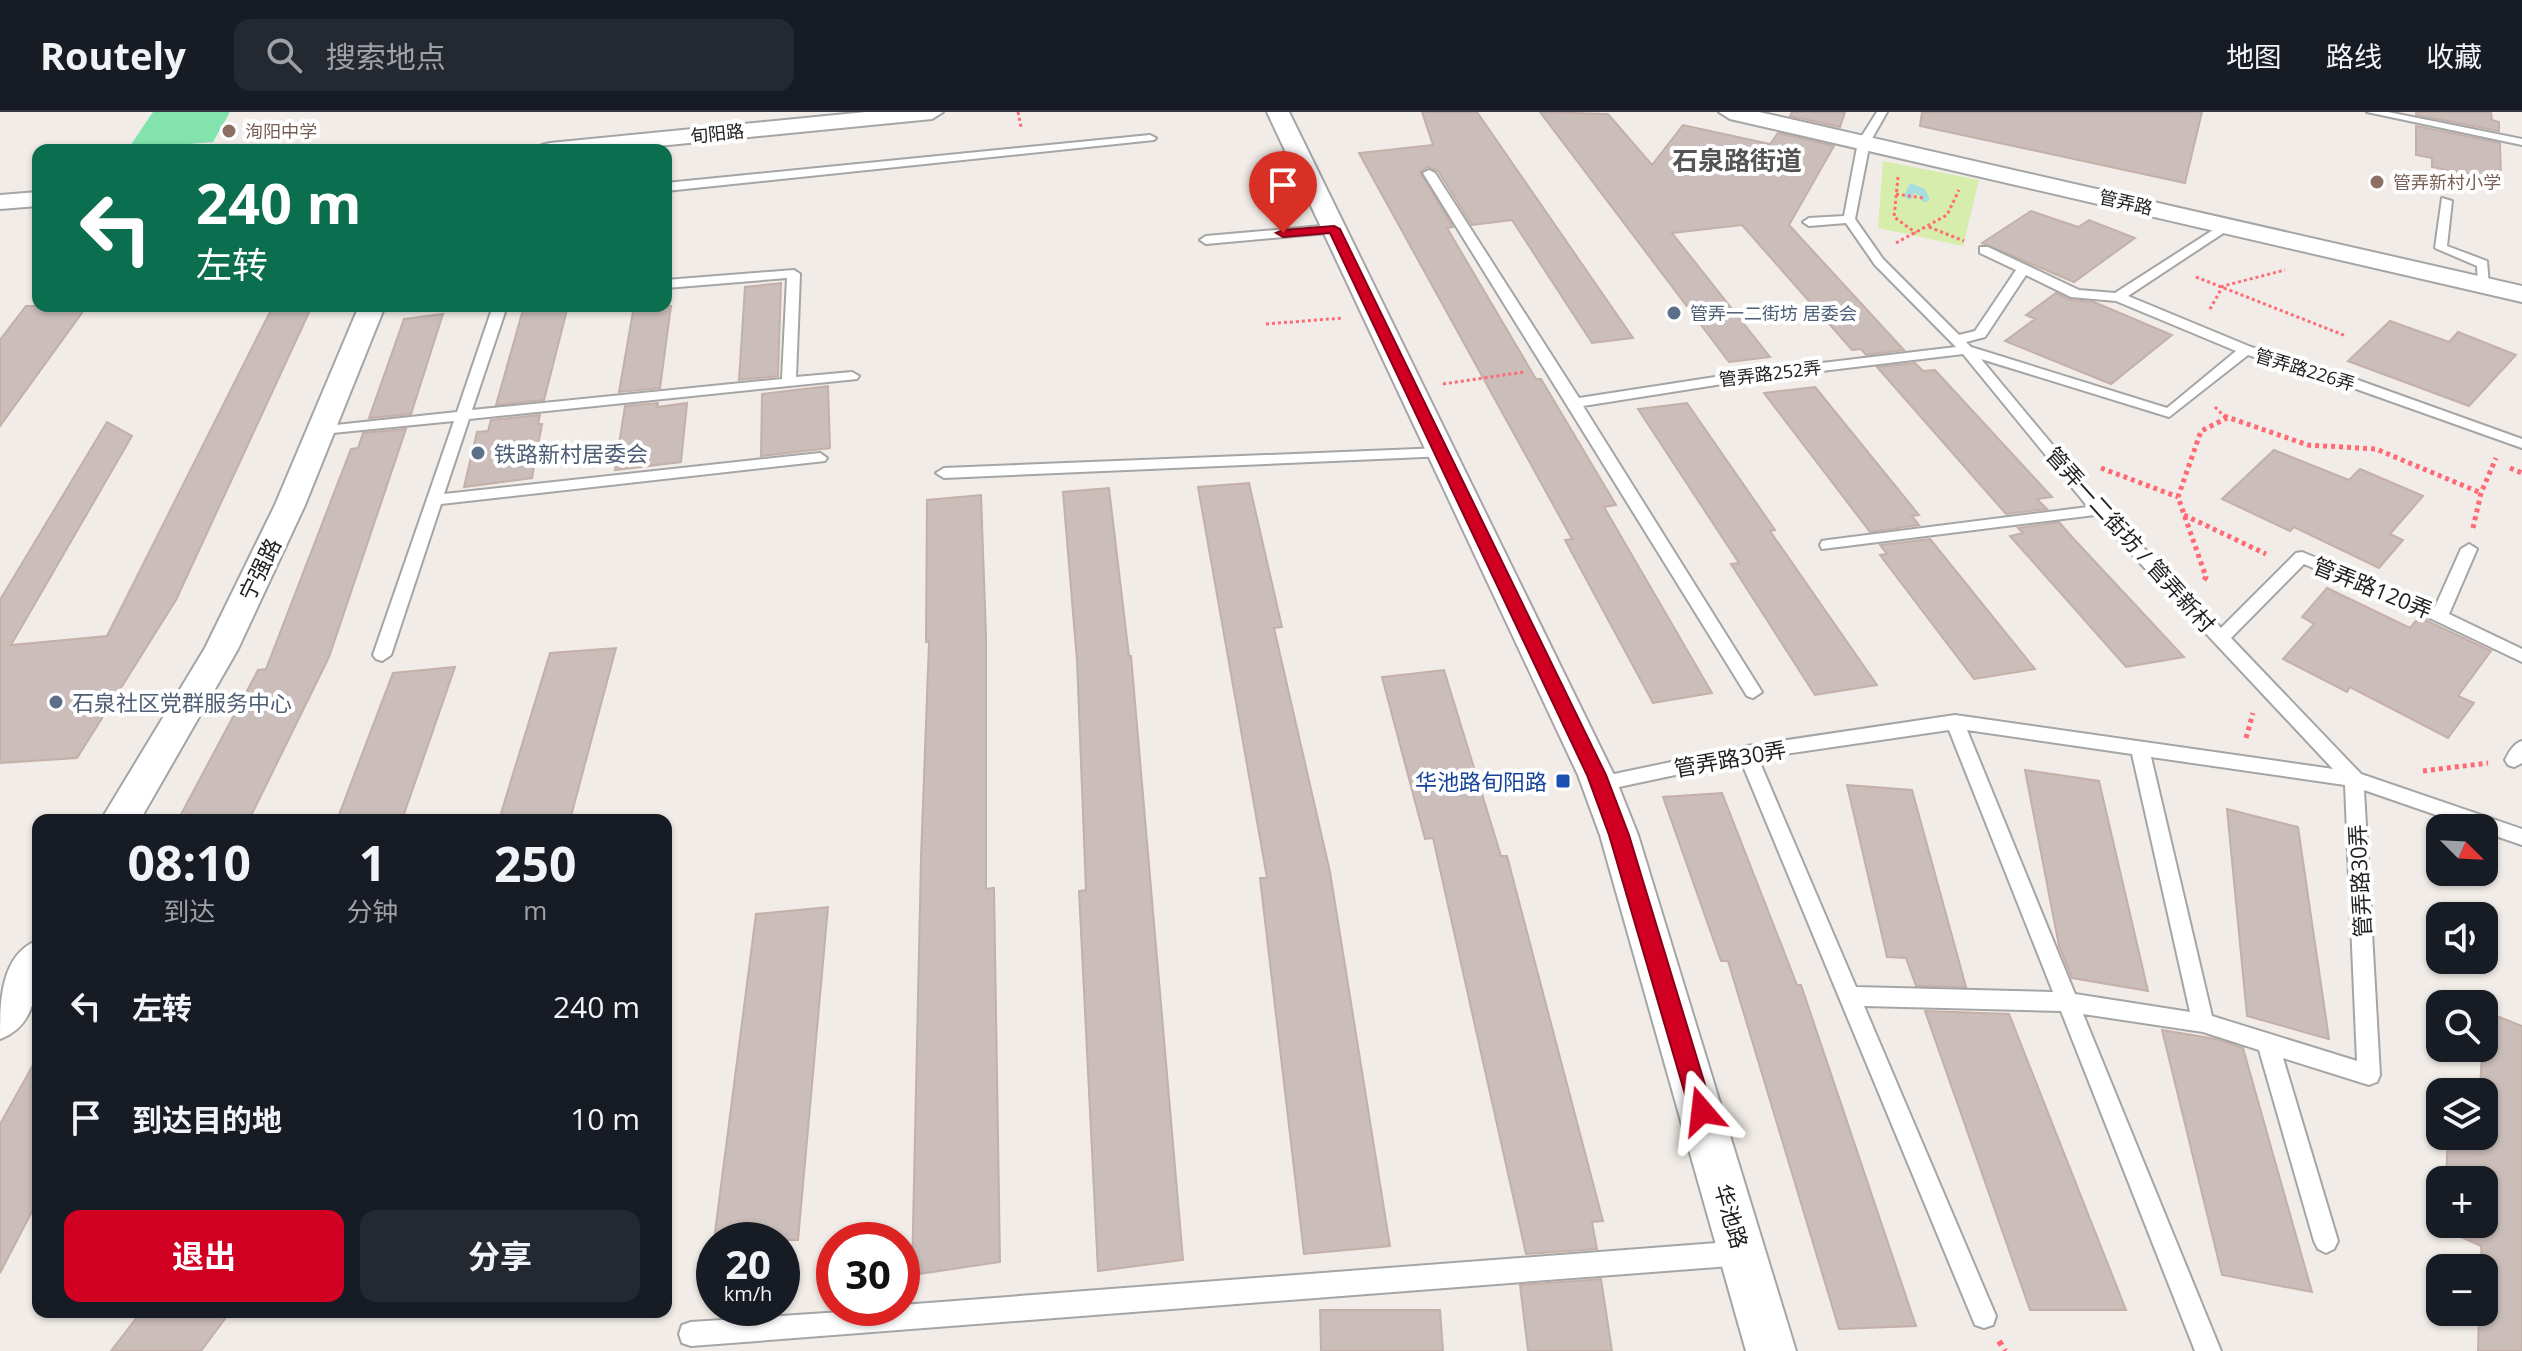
<!DOCTYPE html>
<html lang="zh">
<head>
<meta charset="utf-8">
<style>
  body { margin:0; font-family:"Open Sans","Noto Sans SC",sans-serif; background:#242831; color:#f1f3f6; height:100vh; display:flex; flex-direction:column; font-size:30px; white-space:nowrap }
  * { box-sizing:border-box; margin:0 }
  p { font-size:26px; color:#9ea1a6 }
  .icon { flex:none; width:44px; height:44px; fill:none; stroke:currentColor; stroke-width:2; stroke-linecap:round; stroke-linejoin:round }
  .map { position:relative; flex:1; overflow:hidden }
  .sheet { position:absolute; left:32px; top:702px; width:640px; height:504px; display:flex; flex-direction:column; background:#171b24; border-radius:16px; box-shadow:0 2px 6px #0004 }
  .sheet>* { flex:none }
  .hud { position:absolute; left:32px; top:32px; width:640px; height:168px; border-radius:16px; box-shadow:0 2px 6px #0004; background:#0b6e4f; color:#fff; overflow:hidden }
  .needle { width:52px; rotate:114deg }
  .controls { position:absolute; left:2426px; top:702px; display:grid; gap:16px }
  .controls a { display:grid; place-items:center; width:72px; height:72px; border-radius:16px; background:#171b24; box-shadow:0 2px 6px #0004; font-size:40px }
  .speed { position:absolute; left:696px; top:1110px; display:flex; gap:16px; font-size:40px; font-weight:700; text-align:center }
  .speed>* { display:grid; place-content:center; width:104px; height:104px; border-radius:50%; background:#171b24; box-shadow:0 2px 6px #0004; line-height:1 }
  .speed small { font-size:20px; font-weight:400 }
  .speed .limit { border:12px solid #d22; background:#fff; color:#111 }
  .pin { position:absolute; display:grid; place-items:center; width:68px; height:68px; color:#fff; margin:-82px -34px; border-radius:50% 50% 50% 0; rotate:-45deg; box-shadow:0 0 8px #0007 }
  .pin .icon { rotate:45deg }
  .me { position:absolute; width:88px; margin:-44px; rotate:343deg; stroke-linejoin:round; filter:drop-shadow(0 0 6px #0008) }
  .turn { display:flex; align-items:center; gap:28px; height:168px; padding:0 32px; font-size:36px }
  .turn .icon { width:104px; height:104px; stroke-width:2.5 }
  .turn b { display:block; font-size:56px; line-height:68px }
  .eta { display:flex; justify-content:space-evenly; align-items:center; height:136px; text-align:center }
  .eta b { font-size:48px; font-weight:700; line-height:56px }
  .action { display:flex; gap:16px; margin-top:auto; padding:16px 32px }
  .action a { flex:1; height:92px; border-radius:16px; background:#d10023; color:#fff; font-size:32px; font-weight:700; line-height:92px; text-align:center }
  .action a+a { background:#242831; color:#f1f3f6 }
  ul { padding:0; list-style:none }
  li { display:flex; align-items:center; gap:24px; height:112px; padding:0 32px }
  li div { flex:1 }
  li b { display:block; font-size:30px }
  li em { font-style:normal }
  header { display:flex; align-items:center; gap:48px; box-sizing:border-box; height:112px; padding:0 40px; background:#171b24; border-bottom:2px solid #363941 }
  header strong { font-size:38px }
  nav { display:flex; gap:44px; margin-inline-start:auto; font-size:28px }
  .search { width:560px; height:72px; background:#242831; display:flex; align-items:center; gap:20px; box-sizing:border-box; padding:0 28px; border-radius:16px; color:#9ea1a6; font-size:30px }
  .map>svg:first-child { display:block }
  .grass { fill:#d7edab }
  .pitch { fill:#82e3ad }
  .lines { fill:none; stroke-linecap:round; stroke-linejoin:round }
  .stream { stroke:#a5dde1; stroke-width:8 }
  .building { fill:#cabdba; stroke:#c4b0a8; stroke-width:2 }
  .lane-casing { stroke:#a5a5a5; stroke-width:4 }
  .street-casing { stroke:#a5a5a5; stroke-width:4 }
  .path-far2 { stroke:#ff6a74; stroke-width:3; stroke-dasharray:3 3; stroke-linecap:butt }
  .path-far1 { stroke:#ff6a74; stroke-width:5; stroke-dasharray:4 4; stroke-linecap:butt }
  .path { stroke:#ff6a74; stroke-width:6; stroke-dasharray:5 5; stroke-linecap:butt }
  .lane { fill:#fff; fill-rule:evenodd }
  .street { fill:#fff; fill-rule:evenodd }
  .route { fill:#d10023; stroke:#880017; stroke-width:2 }
  .education-dot { fill:#8d6e63; stroke:#fff; stroke-width:3 }
  .service-dot { fill:#5c6f8a; stroke:#fff; stroke-width:3 }
  .transit-dot { fill:#1a4fb4; stroke:#fff; stroke-width:3 }
  .labels { text-anchor:middle; dominant-baseline:central; stroke-width:8; stroke-linejoin:round; paint-order:stroke }
  .far-education-label { font-size:18px; fill:#785e54; stroke:#fff; text-anchor:start }
  .far-street-label { font-size:18px; fill:#212121; stroke:#fff }
  .far-service-label { font-size:18px; fill:#4e5e75; stroke:#fff; text-anchor:start }
  .service-label { font-size:22px; fill:#4e5e75; stroke:#fff; text-anchor:start }
  .street-label { font-size:22px; fill:#212121; stroke:#fff }
  .transit-label { font-size:22px; fill:#164399; stroke:#fff; text-anchor:end }
  .far-district-label { font-size:26px; font-weight:bold; fill:#545454; stroke:#fff }
</style>
</head>
<body>
<header>
<strong>Routely</strong>
<div class="search"><svg class="icon" aria-label="search" viewBox="0 0 24 24"><circle cx="10" cy="10" r="6"/><path d="M15 15l6 6"/></svg>搜索地点</div>
<nav><a>地图</a><a>路线</a><a>收藏</a></nav>
</header>
<div class="map">
<svg width="2522" height="1239" viewBox="0 0 2522 1239">
  <rect width="100%" height="100%" fill="#f1ece7"/>
  <path class="grass" d="M 1883,49 L 1979,68 L 1963,134 L 1878,116 Z"/>
  <path class="pitch" d="M 153,0 L 230,0 L 213,30 L 128,37 Z"/>
  <g class="lines">
    <path class="stream" d="M 1909,83 L 1912,76 L 1922,80 L 1925,86"/>
  </g>
  <path class="building" d="M 1422,0 L 1477,0 L 1633,226 L 1592,231 L 1512,108 L 1472,113 L 1438,59 L 1428,55 L 1420,60 L 1453,115 L 1447,116 L 1536,267 L 1541,267 L 1616,393 L 1604,395 L 1712,581 L 1653,591 L 1565,428 L 1572,427 L 1359,41 L 1433,33 Z
    M 1540,0 L 1608,2 L 1652,53 L 1683,13 L 1770,32 L 1778,21 L 1834,34 L 1789,113 L 1904,238 L 1866,243 L 1861,237 L 1852,238 L 1742,113 L 1672,121 L 1770,245 L 1729,250 Z
    M 1792,0 L 1845,0 L 1840,15 L 1790,4 Z
    M 1922,0 L 2202,0 L 2185,71 L 1920,14 Z
    M 2416,0 L 2491,0 L 2492,8 L 2499,10 L 2499,19 L 2416,3 Z
    M 2416,14 L 2500,31 L 2501,69 L 2432,55 L 2432,46 L 2416,43 Z
    M 2031,99 L 2078,115 L 2089,108 L 2135,126 L 2074,170 L 1982,131 Z
    M 781,171 L 778,264 L 739,268 L 745,175 Z
    M 2056,181 L 2071,188 L 2094,190 L 2172,223 L 2111,272 L 2005,229 L 2035,207 L 2026,203 Z
    M 26,194 L 87,194 L 0,314 L 0,228 Z
    M 273,194 L 312,194 L 176,488 L 77,646 L 0,651 L 0,488 L 107,310 L 132,324 L 11,533 L 107,524 Z
    M 524,194 L 568,194 L 544,288 L 496,293 Z
    M 634,194 L 671,194 L 660,276 L 619,280 Z
    M 443,202 L 411,302 L 369,306 L 404,207 Z
    M 2390,209 L 2449,230 L 2458,220 L 2516,243 L 2469,294 L 2348,249 Z
    M 1915,251 L 1923,259 L 1935,258 L 2052,385 L 2037,387 L 2047,397 L 2006,402 L 1877,255 Z
    M 828,274 L 830,336 L 761,344 L 762,282 Z
    M 1815,275 L 1919,403 L 1912,404 L 1919,413 L 1870,420 L 1764,281 Z
    M 658,291 L 657,295 L 687,291 L 681,350 L 615,358 L 625,294 Z
    M 1687,291 L 1775,418 L 1770,419 L 1877,573 L 1815,583 L 1731,452 L 1739,451 L 1638,297 Z
    M 540,303 L 538,312 L 542,312 L 532,366 L 464,375 L 477,320 L 488,319 L 491,308 Z
    M 406,317 L 329,545 L 249,708 L 178,708 L 258,558 L 266,557 L 351,337 L 358,336 L 363,321 Z
    M 2274,338 L 2349,368 L 2360,357 L 2423,384 L 2390,422 L 2403,428 L 2379,456 L 2294,415 L 2290,419 L 2222,387 Z
    M 1249,371 L 1282,515 L 1274,516 L 1330,760 L 1390,1134 L 1304,1142 L 1260,766 L 1267,766 L 1198,375 Z
    M 1109,376 L 1129,544 L 1131,544 L 1183,1148 L 1098,1159 L 1079,779 L 1086,778 L 1077,549 L 1063,380 Z
    M 981,383 L 986,523 L 986,777 L 994,776 L 1000,1150 L 912,1163 L 921,746 L 929,530 L 926,530 L 927,388 Z
    M 2059,410 L 2072,425 L 2184,545 L 2126,555 L 2010,424 L 2023,421 L 2018,416 Z
    M 1930,427 L 2035,557 L 1974,567 L 1880,443 L 1887,442 L 1880,433 Z
    M 2327,476 L 2410,516 L 2419,505 L 2491,539 L 2458,584 L 2474,591 L 2448,626 L 2350,575 L 2347,580 L 2283,547 L 2314,512 L 2302,505 Z
    M 616,536 L 570,708 L 499,708 L 550,541 Z
    M 455,555 L 402,708 L 337,708 L 393,561 Z
    M 1444,558 L 1501,744 L 1507,744 L 1603,1109 L 1592,1110 L 1597,1137 L 1526,1142 L 1433,726 L 1425,727 L 1382,565 Z
    M 2025,658 L 2099,669 L 2148,879 L 2072,866 L 2059,834 Z
    M 1847,673 L 1912,678 L 1966,875 L 1916,874 L 1906,846 L 1887,845 Z
    M 1722,681 L 1797,873 L 1801,873 L 1916,1214 L 1839,1217 L 1728,849 L 1721,849 L 1663,685 Z
    M 2227,697 L 2298,715 L 2329,927 L 2247,904 Z
    M 828,795 L 798,1128 L 714,1128 L 756,802 Z
    M 1925,899 L 2009,902 L 2126,1198 L 2030,1198 Z
    M 2484,899 L 2522,914 L 2522,1239 L 2478,1239 L 2479,1200 L 2484,1200 L 2481,1134 L 2444,1117 L 2444,1112 L 2484,1112 L 2484,1068 L 2446,1068 L 2448,1024 L 2484,1024 L 2484,980 L 2480,980 Z
    M 2162,918 L 2216,927 L 2243,936 L 2312,1180 L 2222,1163 Z
    M 38,944 L 38,1088 L 0,1161 L 0,1012 Z
    M 1601,1167 L 1612,1239 L 1528,1239 L 1520,1173 Z
    M 1320,1198 L 1440,1198 L 1443,1239 L 1321,1239 Z
    M 141,1200 L 230,1200 L 201,1239 L 111,1239 Z"/>
  <g class="lines">
    <g class="lane-casing">
      <path id="lane" d="M 1877,0 L 1887,0 L 1870,30 L 1855,107 L 1883,147 L 1959,223 L 1975,219 L 2016,158 L 1980,141 L 1980,135 L 1988,135 L 2079,178 L 2115,181 L 2227,109 L 2233,113 L 2231,116 L 2128,184 L 2251,235 L 2355,267 L 2522,327 L 2522,336 L 2345,273 L 2248,243 L 2169,305 L 1981,247 L 2104,395 L 2221,516 L 2296,441 L 2302,440 L 2435,495 L 2461,437 L 2469,432 L 2477,437 L 2449,502 L 2522,537 L 2522,550 L 2434,508 L 2304,452 L 2231,526 L 2361,662 L 2522,717 L 2522,733 L 2484,720 L 2484,716 L 2474,716 L 2364,678 L 2380,963 L 2377,970 L 2369,973 L 2283,946 L 2338,1129 L 2334,1137 L 2326,1141 L 2318,1137 L 2314,1129 L 2259,938 L 2203,920 L 2083,902 L 2221,1239 L 2195,1239 L 2061,899 L 1864,894 L 1996,1204 L 1993,1213 L 1984,1216 L 1975,1213 L 1741,649 L 1600,679 L 1593,677 L 1591,672 L 1593,667 L 1600,665 L 1747,634 L 1955,603 L 2333,657 L 2095,403 L 1822,437 L 1820,433 L 1822,429 L 1828,428 L 2088,395 L 1963,242 L 1754,267 L 1583,294 L 1762,580 L 1753,586 L 1747,584 L 1423,61 L 1429,58 L 1435,61 L 1579,286 L 1754,259 L 1956,235 L 1875,153 L 1846,111 L 1809,114 L 1803,110 L 1809,106 L 1844,104 L 1858,30 ZM 2026,163 L 2071,185 L 2116,189 L 2236,239 L 2167,296 L 1971,235 L 1966,230 L 1985,225 ZM 1949,618 L 2053,880 L 1856,875 L 1758,646 ZM 1967,618 L 2132,642 L 2190,900 L 2075,882 ZM 2151,645 L 2345,673 L 2357,949 L 2212,904 Z
        M 2367,0 L 2388,0 L 2522,27 L 2522,33 Z
        M 1150,23 L 1156,26 L 1154,28 L 666,79 L 666,71 Z
        M 2442,86 L 2452,89 L 2447,134 L 2487,149 L 2489,174 L 2478,171 L 2477,154 L 2435,136 Z
        M 1334,113 L 1340,117 L 1338,120 L 1206,132 L 1200,128 L 1206,124 Z
        M 794,158 L 800,162 L 796,265 L 852,260 L 859,264 L 857,267 L 469,307 L 444,382 L 820,341 L 827,346 L 825,349 L 441,392 L 391,543 L 382,549 L 376,547 L 373,543 L 454,309 L 322,322 L 315,318 L 317,315 L 457,300 L 493,194 L 507,194 L 472,298 L 782,267 L 787,166 L 666,176 L 666,168 Z
        M 1441,336 L 1446,338 L 1446,344 L 944,366 L 936,361 L 944,356 Z
        M 2522,629 L 2522,651 L 2514,655 L 2508,653 L 2505,648 C 2509,640 2513,632 2522,629 Z
        M 1743,1129 L 1751,1133 L 1755,1141 L 1751,1149 L 1743,1153 L 691,1234 L 682,1231 L 679,1222 L 682,1213 L 691,1210 L 902,1196 L 902,1193 Z"/>
    </g>
    <g class="street-casing">
      <path id="street" d="M 866,0 L 943,0 L 932,7 L 618,38 L 539,38 L 542,33 L 550,31 Z
        M 1267,0 L 1289,0 L 1614,663 L 1638,723 L 1796,1239 L 1746,1239 L 1600,723 L 1578,663 Z
        M 1719,0 L 1759,0 L 2522,174 L 2522,190 L 1730,7 Z
        M 38,80 L 38,94 L 0,97 L 0,83 Z
        M 359,194 L 385,194 L 305,393 L 238,537 L 140,708 L 101,708 L 205,536 L 275,393 Z
        M 38,828 C 38,865 41,912 0,927 C 0,890 0,843 38,828 Z"/>
    </g>
    <path class="path-far2" d="M 1018,0 L 1021,15
      M 1898,65 L 1894,105 L 1916,121
      M 1896,82 L 1923,86
      M 1929,115 L 1964,129
      M 1896,131 L 1947,103 L 1959,78
      M 2196,165 L 2346,224
      M 2210,197 L 2223,174 L 2285,158
      M 1266,212 L 1343,206
      M 1443,272 L 1524,260
      M 2215,295 L 2226,306"/>
    <path class="path-far1" d="M 2224,304 L 2308,333 L 2376,337 L 2481,381
      M 2101,356 L 2178,385
      M 2510,356 L 2522,361
      M 2184,403 L 2266,442
      M 2473,416 L 2481,381 L 2496,346
      M 2204,468 L 2206,465 L 2178,385 L 2201,319 L 2227,306
      M 2246,626 L 2253,601
      M 2423,659 L 2488,651"/>
    <path class="path" d="M 1999,1229 L 2005,1239"/>
    <use href="#lane" class="lane"/>
    <use href="#street" class="street"/>
  </g>
  <path class="route" d="M 1334,114 L 1340,117 L 1606,663 L 1629,723 L 1713,999 L 1710,1006 L 1702,1009 L 1694,1006 L 1690,999 L 1609,723 L 1587,663 L 1330,121 L 1283,125 L 1276,121 L 1283,118 Z"/>
  <g class="education-dot">
    <circle cx="229" cy="19" r="8"/>
    <circle cx="2377" cy="70" r="8"/>
  </g>
  <g class="service-dot">
    <circle cx="1674" cy="201" r="8"/>
    <circle cx="478" cy="341" r="8"/>
    <circle cx="56" cy="590" r="8"/>
  </g>
  <rect class="transit-dot" x="1555" y="661" width="16" height="16" rx="4"/>
  <g class="labels">
    <g class="far-education-label">
      <text x="245" y="19">洵阳中学</text>
      <text x="2393" y="70">管弄新村小学</text>
    </g>
    <g class="far-street-label">
      <text transform="translate(717 21) rotate(-6)">旬阳路</text>
      <text transform="translate(2126 90) rotate(13)">管弄路</text>
      <text transform="translate(2305 257) rotate(17)">管弄路226弄</text>
      <text transform="translate(1770 261) rotate(-7)">管弄路252弄</text>
    </g>
    <g class="far-service-label">
      <text x="1690" y="201">管弄一二街坊 居委会</text>
    </g>
    <g class="service-label">
      <text x="494" y="341">铁路新村居委会</text>
      <text x="72" y="590">石泉社区党群服务中心</text>
    </g>
    <g class="street-label">
      <text transform="translate(2131 427) rotate(48)">管弄一二街坊 / 管弄新村</text>
      <text transform="translate(259 457) rotate(-64)">宁强路</text>
      <text transform="translate(2373 475) rotate(22)">管弄路120弄</text>
      <text transform="translate(1730 646) rotate(-10)">管弄路30弄</text>
      <text transform="translate(2359 769) rotate(-93)">管弄路30弄</text>
      <text transform="translate(1732 1104) rotate(74)">华池路</text>
    </g>
    <g class="transit-label">
      <text x="1547" y="669">华池路旬阳路</text>
    </g>
    <g class="far-district-label">
      <text x="1737" y="48">石泉路街道</text>
    </g>
  </g>
</svg>
<div class="controls">
<a><svg class="needle" viewBox="-14 -14 28 28"><path d="M0-13l5 13h-10z" fill="#e53935"/><path d="M0 13l5-13h-10z" fill="#9ea1a6"/></svg></a>
<a><svg class="icon" aria-label="sound" viewBox="0 0 24 24"><path d="M4 9h4l5-4v14l-5-4H4zM17 9q2 3 0 6"/></svg></a>
<a><svg class="icon" aria-label="search" viewBox="0 0 24 24"><circle cx="10" cy="10" r="6"/><path d="M15 15l6 6"/></svg></a>
<a><svg class="icon" aria-label="layers" viewBox="0 0 24 24"><path d="M12 4l9 5-9 5-9-5zM3 14l9 5 9-5"/></svg></a>
<a>+</a>
<a>−</a>
</div>
<div class="speed"><div>20<small>km/h</small></div><div class="limit">30</div></div>
<div class="pin" style="left:1283px;top:121px;background:#d93025"><svg class="icon" aria-label="arrive" viewBox="0 0 24 24"><path d="M6 21V4h12l-3 4 3 4H6"/></svg></div>
<svg class="me" style="left:1702px;top:999px" viewBox="-20 -20 40 40"><path d="M0-17L14 15 0 8-14 15z" fill="#d10023" stroke="#fff" stroke-width="4"/></svg>
<div class="hud">
<div class="turn"><svg class="icon" aria-label="left" viewBox="0 0 24 24"><path d="M17 20v-9H6M10 6l-5 5 5 5"/></svg><div><b>240 m</b>左转</div></div>
</div>
<section class="sheet">
<div class="eta">
<div><b>08:10</b><p>到达</p></div>
<div><b>1</b><p>分钟</p></div>
<div><b>250</b><p>m</p></div>
</div>
<ul>
<li><svg class="icon" aria-label="left" viewBox="0 0 24 24"><path d="M17 20v-9H6M10 6l-5 5 5 5"/></svg><div><b>左转</b></div><em>240 m</em></li>
<li><svg class="icon" aria-label="arrive" viewBox="0 0 24 24"><path d="M6 21V4h12l-3 4 3 4H6"/></svg><div><b>到达目的地</b></div><em>10 m</em></li>
</ul>
<div class="action"><a>退出</a><a>分享</a></div>
</section>
</div>
</body>
</html>
